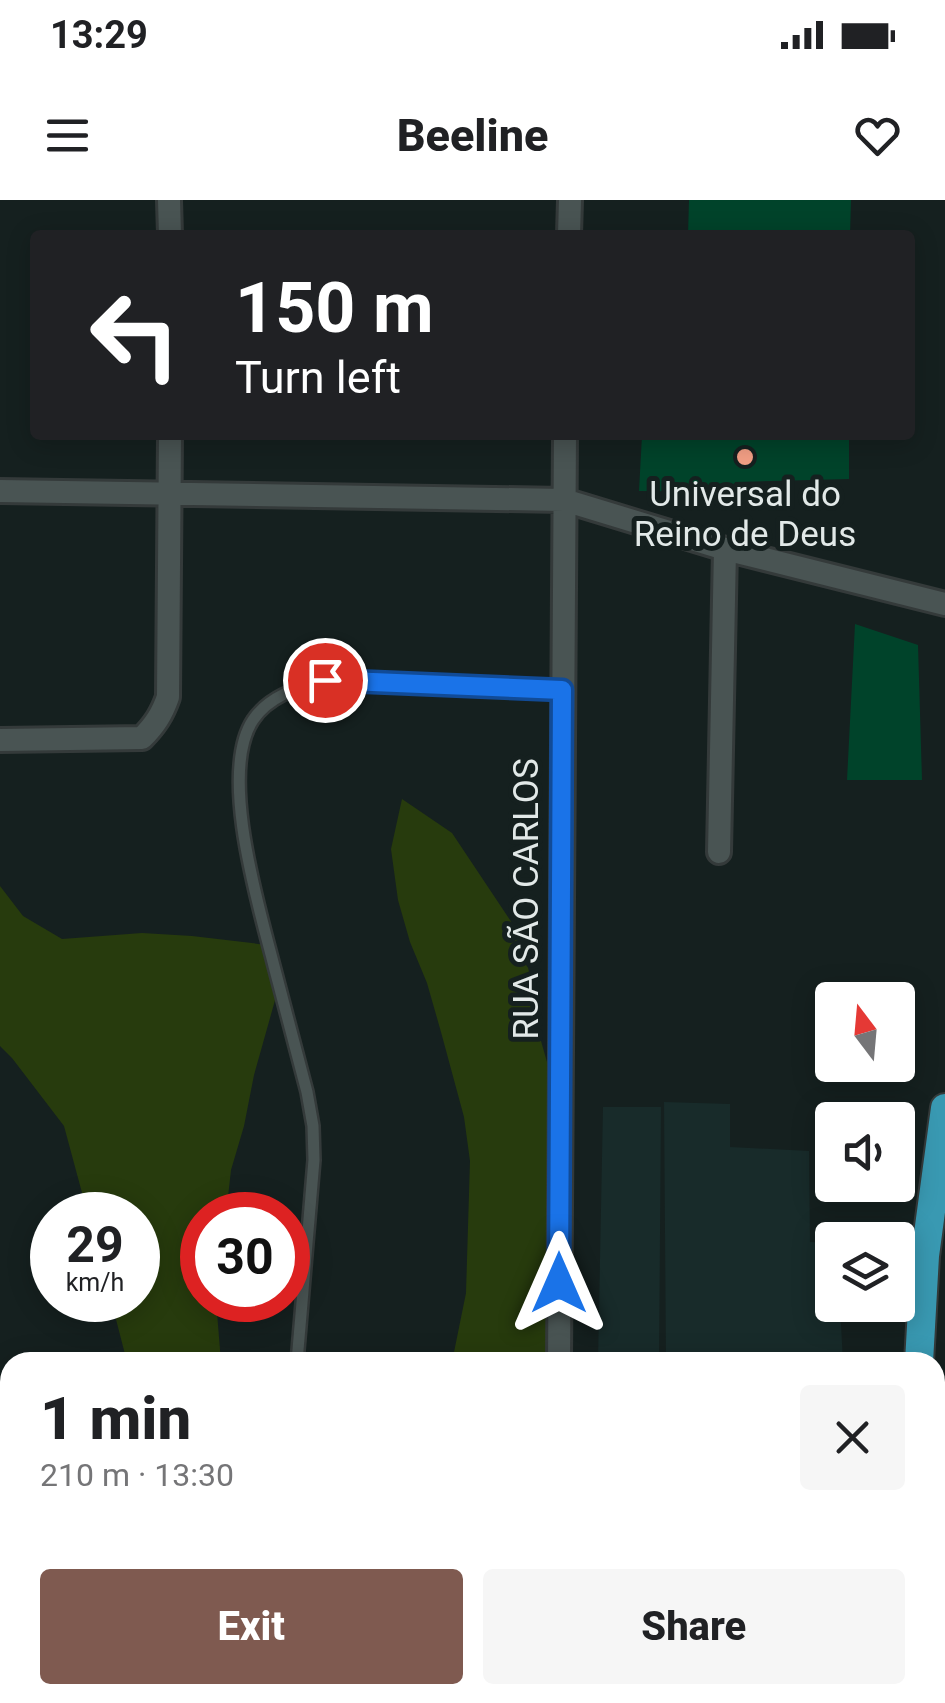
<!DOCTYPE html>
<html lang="en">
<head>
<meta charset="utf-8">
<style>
  body { margin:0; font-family:Roboto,sans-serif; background:#f6f6f6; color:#202124; height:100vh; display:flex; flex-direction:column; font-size:38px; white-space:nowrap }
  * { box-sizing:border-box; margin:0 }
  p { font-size:32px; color:#757577 }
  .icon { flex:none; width:55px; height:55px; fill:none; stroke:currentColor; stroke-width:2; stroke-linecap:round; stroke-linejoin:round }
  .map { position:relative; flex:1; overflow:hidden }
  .details { position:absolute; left:0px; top:1152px; width:945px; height:352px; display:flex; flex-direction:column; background:#fff; border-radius:30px 30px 0 0; box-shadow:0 5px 25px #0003 }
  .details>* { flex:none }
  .guide { position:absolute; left:30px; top:30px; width:885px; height:210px; border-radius:10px; box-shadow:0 5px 25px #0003; background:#202124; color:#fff; overflow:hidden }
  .needle { width:65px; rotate:344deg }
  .tools { position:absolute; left:815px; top:782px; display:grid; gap:20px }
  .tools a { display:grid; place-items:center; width:100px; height:100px; border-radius:10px; background:#fff; box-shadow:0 5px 25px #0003; font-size:50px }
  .speed { position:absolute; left:30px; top:992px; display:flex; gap:20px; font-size:50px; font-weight:700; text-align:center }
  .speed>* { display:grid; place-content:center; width:130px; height:130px; border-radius:50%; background:#fff; box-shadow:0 5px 25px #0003; line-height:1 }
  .speed small { font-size:25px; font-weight:400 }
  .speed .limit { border:15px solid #d22; background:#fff; color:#111 }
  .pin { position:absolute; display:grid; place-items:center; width:85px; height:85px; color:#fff; margin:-42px; border:5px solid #fff; border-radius:50%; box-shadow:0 2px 10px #0007 }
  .me { position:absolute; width:110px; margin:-55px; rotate:0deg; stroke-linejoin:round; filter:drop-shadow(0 0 8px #0008) }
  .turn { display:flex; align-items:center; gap:35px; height:210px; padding:0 40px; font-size:45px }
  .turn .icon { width:130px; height:130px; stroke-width:2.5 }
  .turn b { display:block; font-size:70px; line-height:85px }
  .round { display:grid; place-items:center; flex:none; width:105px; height:105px; border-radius:10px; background:#f6f6f6 }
  .overview { display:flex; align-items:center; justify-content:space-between; height:170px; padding:0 40px }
  h1 { font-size:60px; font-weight:800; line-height:75px }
  .primary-button { display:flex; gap:20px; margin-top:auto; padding:20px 40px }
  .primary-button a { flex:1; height:115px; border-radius:10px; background:#7f5a50; color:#fff; font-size:40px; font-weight:800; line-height:115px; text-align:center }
  .primary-button a+a { background:#f6f6f6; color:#202124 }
  .status { display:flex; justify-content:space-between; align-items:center; height:70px; padding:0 50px; background:#fff; direction:ltr }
  .status svg { height:28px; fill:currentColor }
  header { display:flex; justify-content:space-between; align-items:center; height:130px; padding:0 40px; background:#fff; font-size:45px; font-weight:800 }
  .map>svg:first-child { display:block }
  .built { fill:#182b2a }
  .green { fill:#273b0d }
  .building { fill:#00432a }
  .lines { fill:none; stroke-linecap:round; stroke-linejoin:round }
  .service-casing { stroke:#343a3a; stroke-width:16 }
  .minor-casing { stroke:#343a3a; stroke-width:28 }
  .primary-casing { stroke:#343a3a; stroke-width:32 }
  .trunk-casing { stroke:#343a3a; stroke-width:32 }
  .service { stroke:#495453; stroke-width:11 }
  .minor { stroke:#495453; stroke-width:22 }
  .primary { stroke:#3999b2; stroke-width:28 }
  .trunk { stroke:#34b0d2; stroke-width:28 }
  .route-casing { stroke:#114b97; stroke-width:25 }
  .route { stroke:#1a73e8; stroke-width:18 }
  .poi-dot { fill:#f39f85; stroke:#15201f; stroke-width:4 }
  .labels { text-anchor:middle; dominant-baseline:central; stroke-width:10; stroke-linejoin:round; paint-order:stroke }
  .poi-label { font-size:35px; fill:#e2e9e8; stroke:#15201f }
  .street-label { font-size:35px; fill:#e2e9e8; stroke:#15201f }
</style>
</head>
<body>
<div class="status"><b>13:29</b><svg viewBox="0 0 49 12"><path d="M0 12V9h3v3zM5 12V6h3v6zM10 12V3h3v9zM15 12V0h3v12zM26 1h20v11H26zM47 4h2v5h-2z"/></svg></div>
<header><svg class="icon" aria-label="menu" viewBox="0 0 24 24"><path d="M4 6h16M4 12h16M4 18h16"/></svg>Beeline<svg class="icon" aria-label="heart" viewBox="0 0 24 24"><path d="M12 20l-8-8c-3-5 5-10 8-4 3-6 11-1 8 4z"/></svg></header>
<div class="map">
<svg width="945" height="1503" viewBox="0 0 945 1503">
  <rect width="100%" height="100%" fill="#15201f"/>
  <path class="built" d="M 664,902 L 730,904 L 730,947 L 809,951 L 810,1042 L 832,1043 L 832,1105 L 840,1105 L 843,1162 L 666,1162 Z
    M 603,907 L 661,907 L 659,1162 L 598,1162 Z
    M 576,1495 L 887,1495 L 887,1503 L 576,1503 Z"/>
  <path class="green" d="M 402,599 L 452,633 L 518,732 L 530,775 L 535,820 L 547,862 L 559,957 L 550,1162 L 452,1162 L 466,1093 L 470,961 L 464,917 L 441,832 L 427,783 L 410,742 L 398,700 L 391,649 Z
    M 0,686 L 23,716 L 62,739 L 142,733 L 192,736 L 276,746 L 279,786 L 254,875 L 244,926 L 231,970 L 226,1015 L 202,1015 L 202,1100 L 216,1100 L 221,1162 L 127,1162 L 111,1100 L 138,1100 L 138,1015 L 88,1015 L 64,926 L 12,858 L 0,846 Z
    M 0,1203 L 10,1203 L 10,1276 L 0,1273 Z"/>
  <path class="building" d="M 689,0 L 851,0 L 850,35 L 688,35 Z
    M 642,235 L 849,235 L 849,279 L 735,282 L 736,292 L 639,291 Z
    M 855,424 L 918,445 L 922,580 L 847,580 Z"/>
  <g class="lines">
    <g class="service-casing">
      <path id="service" d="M 297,1162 L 314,960 L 313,926 L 307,892 C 296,850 285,808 274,766 C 259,707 218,573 253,520 C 270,495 298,488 325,480 L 562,490
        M 935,1286 L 945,1268
        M 935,1327 L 945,1319
        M 49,1503 L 88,1495
        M 124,1503 L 163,1495"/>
    </g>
    <g class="minor-casing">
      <path id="minor" d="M 169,0 L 170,35
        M 569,35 L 570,0
        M 0,291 L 564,300 L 725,349 L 945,404
        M 0,540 L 142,538 C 155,525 162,514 168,497 L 170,235
        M 719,652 L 725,349
        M 559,1162 L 565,235
        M 557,1503 L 557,1495"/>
    </g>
    <g class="primary-casing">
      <path id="primary" d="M 919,1162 L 925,1056 L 945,908
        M 255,1503 L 293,1495"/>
    </g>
    <g class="trunk-casing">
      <path id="trunk" d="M 938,1344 L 945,1465
        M 906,1503 L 906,1495"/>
    </g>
    <use href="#service" class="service"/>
    <use href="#minor" class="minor"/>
    <use href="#primary" class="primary"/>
    <use href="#trunk" class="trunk"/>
  </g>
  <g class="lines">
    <g class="route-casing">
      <path id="route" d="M 325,480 L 562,490 L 559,1083"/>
    </g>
    <use href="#route" class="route"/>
  </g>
  <circle class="poi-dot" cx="745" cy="257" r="10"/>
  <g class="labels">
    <g class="poi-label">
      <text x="745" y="294">Universal do<tspan x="745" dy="40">Reino de Deus</tspan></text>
    </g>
    <g class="street-label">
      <text transform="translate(526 699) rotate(-90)">RUA SÃO CARLOS</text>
    </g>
  </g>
</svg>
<div class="tools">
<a><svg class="needle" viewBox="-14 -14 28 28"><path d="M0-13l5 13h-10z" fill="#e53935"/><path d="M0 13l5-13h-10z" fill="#757577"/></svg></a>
<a><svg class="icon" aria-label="sound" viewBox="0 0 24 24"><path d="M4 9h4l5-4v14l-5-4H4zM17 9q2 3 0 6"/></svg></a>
<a><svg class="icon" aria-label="layers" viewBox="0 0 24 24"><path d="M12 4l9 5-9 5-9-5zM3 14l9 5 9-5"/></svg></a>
</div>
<div class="speed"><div>29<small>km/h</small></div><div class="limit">30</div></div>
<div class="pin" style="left:325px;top:480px;background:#d93025"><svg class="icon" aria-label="arrive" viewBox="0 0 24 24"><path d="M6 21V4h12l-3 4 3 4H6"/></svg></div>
<svg class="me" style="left:559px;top:1083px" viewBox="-20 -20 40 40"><path d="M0-17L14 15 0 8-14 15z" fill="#1a73e8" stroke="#fff" stroke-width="4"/></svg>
<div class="guide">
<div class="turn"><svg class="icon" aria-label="left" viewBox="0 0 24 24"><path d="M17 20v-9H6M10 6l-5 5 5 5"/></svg><div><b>150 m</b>Turn left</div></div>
</div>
<section class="details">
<div class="overview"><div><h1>1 min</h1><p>210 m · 13:30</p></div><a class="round"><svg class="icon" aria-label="close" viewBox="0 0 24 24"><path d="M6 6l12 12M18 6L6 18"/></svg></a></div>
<div class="primary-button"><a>Exit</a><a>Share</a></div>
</section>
</div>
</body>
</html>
